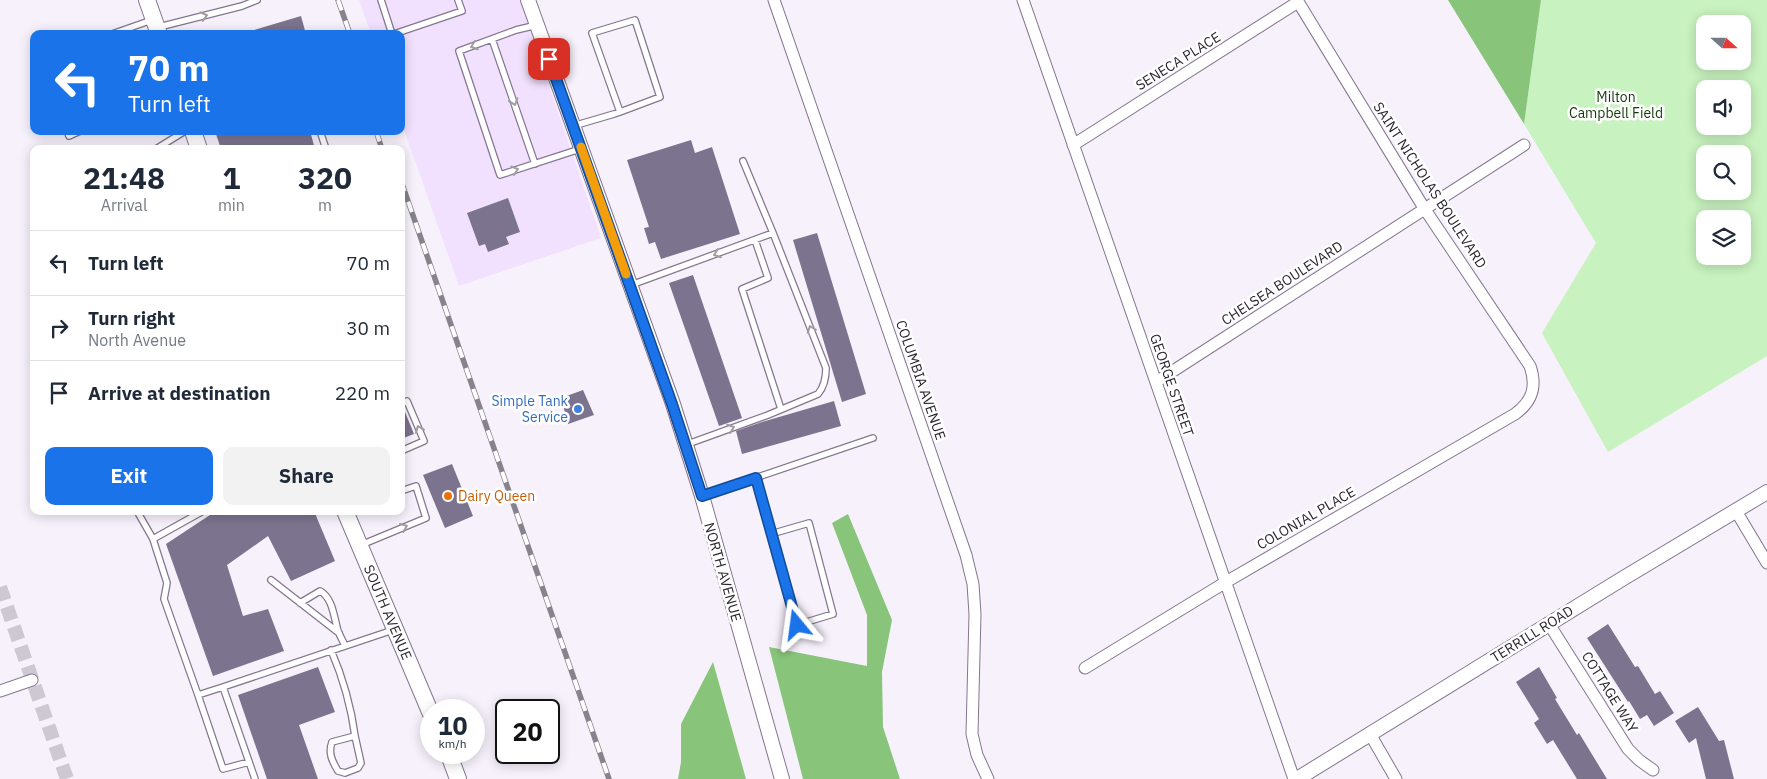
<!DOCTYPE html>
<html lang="en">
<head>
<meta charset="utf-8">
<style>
  body { margin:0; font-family:"IBM Plex Sans",sans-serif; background:#f2f2f3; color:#1f2937; height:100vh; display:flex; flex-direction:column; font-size:19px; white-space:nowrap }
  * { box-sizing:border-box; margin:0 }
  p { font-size:16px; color:#747a83 }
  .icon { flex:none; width:28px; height:28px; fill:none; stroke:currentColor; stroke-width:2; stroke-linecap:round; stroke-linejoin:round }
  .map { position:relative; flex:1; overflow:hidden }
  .side { position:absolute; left:30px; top:145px; width:375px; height:370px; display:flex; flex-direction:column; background:#fff; border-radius:10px; box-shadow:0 2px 12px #0003 }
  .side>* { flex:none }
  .top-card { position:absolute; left:30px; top:30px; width:375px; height:105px; border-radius:10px; box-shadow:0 2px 12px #0003; background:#1a73e8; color:#fff; overflow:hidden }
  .needle { width:32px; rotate:111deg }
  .tools { position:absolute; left:1696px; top:15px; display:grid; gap:10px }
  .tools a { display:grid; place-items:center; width:55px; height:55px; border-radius:10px; background:#fff; box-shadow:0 2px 12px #0003; font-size:25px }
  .speed { position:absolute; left:420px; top:699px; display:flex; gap:10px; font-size:25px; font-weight:700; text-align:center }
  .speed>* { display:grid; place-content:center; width:65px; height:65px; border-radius:50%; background:#fff; box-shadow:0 2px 12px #0003; line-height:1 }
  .speed small { font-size:12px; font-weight:400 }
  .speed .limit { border:2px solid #111; border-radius:8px; background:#fff; color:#111 }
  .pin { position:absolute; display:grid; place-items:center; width:42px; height:42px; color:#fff; margin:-21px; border-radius:10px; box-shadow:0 2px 8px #0006 }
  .me { position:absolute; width:55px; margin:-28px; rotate:344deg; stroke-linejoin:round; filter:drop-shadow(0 0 4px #0008) }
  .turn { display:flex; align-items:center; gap:18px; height:105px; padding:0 15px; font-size:22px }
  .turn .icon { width:65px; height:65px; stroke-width:2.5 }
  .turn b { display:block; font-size:35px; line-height:42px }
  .eta { display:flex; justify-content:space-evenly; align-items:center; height:85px; text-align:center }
  .eta b { font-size:30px; font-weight:700; line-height:35px }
  .cta { display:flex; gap:10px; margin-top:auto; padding:10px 15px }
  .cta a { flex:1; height:58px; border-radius:10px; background:#1a73e8; color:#fff; font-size:20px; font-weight:700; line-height:58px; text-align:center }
  .cta a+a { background:#f2f2f3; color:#1f2937 }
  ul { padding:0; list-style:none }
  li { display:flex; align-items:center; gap:15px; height:65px; padding:0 15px; border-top:1px solid #e0e1e3 }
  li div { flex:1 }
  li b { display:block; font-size:19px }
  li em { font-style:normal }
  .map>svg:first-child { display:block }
  .built { fill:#f2e1fe }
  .green { fill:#c8f2bf; fill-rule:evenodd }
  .forest { fill:#88c47a }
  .building { fill:#7c738e }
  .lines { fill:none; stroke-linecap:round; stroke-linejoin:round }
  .tertiary-tunnel { stroke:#cec8d3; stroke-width:14; stroke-dasharray:14 7; stroke-linecap:butt }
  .service-casing { stroke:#85768f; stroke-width:8 }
  .minor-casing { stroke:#85768f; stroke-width:13 }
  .tertiary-casing { stroke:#85768f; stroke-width:16 }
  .secondary-casing { stroke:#85768f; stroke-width:18 }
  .service { stroke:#fff; stroke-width:5.5 }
  .minor { stroke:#fff; stroke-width:11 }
  .tertiary { stroke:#fff; stroke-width:14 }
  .secondary { stroke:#fff; stroke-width:16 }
  .rail-casing { stroke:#88828c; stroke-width:5.5 }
  .rail { stroke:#fff; stroke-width:4; stroke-dasharray:11; stroke-linecap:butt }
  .oneway { stroke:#a09da1 }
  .route-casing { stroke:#114b97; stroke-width:12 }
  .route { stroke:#1a73e8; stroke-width:9 }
  .slow { stroke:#f59e0b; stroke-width:9 }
  .shop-dot { fill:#3f7fe0; stroke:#fff; stroke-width:2 }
  .food-dot { fill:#e8710a; stroke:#fff; stroke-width:2 }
  .labels { text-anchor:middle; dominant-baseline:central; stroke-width:5; stroke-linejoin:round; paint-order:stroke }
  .street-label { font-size:14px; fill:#2b252f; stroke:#fff }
  .park-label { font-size:14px; fill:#133b08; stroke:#fff }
  .shop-label { font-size:14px; fill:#366cbe; stroke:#fff; text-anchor:end }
  .food-label { font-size:14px; fill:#c56008; stroke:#fff; text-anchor:start }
</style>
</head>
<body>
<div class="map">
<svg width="1767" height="779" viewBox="0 0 1767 779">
  <rect width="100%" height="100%" fill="#f7f1fc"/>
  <path class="built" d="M 359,0 L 520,0 L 601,238 L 459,286 L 401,121 L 401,34 L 371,34 Z"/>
  <path class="green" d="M 1541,0 L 1767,0 L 1767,356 L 1608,452 L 1542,333 L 1596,243 L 1524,124 ZM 1705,24 L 1742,24 L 1742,61 L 1705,61 ZM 1705,89 L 1742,89 L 1742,126 L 1705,126 ZM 1705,154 L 1742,154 L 1742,191 L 1705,191 ZM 1705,219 L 1742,219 L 1742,256 L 1705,256 Z"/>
  <path class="forest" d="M 1448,0 L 1541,0 L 1524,124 Z
    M 848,514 L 892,620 L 882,672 L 883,727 L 900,779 L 803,779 L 769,647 L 867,666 L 867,615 L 832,523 Z
    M 713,662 L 746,779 L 678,779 L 681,762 L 681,724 Z"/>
  <path class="building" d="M 301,16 L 306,34 L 252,34 L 251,31 Z
    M 215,131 L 310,131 L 315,149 L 221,149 Z
    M 691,140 L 695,153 L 712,147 L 740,234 L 661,259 L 655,242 L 649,244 L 644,228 L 649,227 L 627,160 Z
    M 508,198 L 520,232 L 506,237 L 509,244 L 488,252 L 485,244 L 479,246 L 467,213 Z
    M 817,233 L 866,394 L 842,402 L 793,240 Z
    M 693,275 L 742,418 L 719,426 L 669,283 Z
    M 583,390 L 594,415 L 568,424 L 561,398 Z
    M 834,401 L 841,426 L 742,454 L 736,431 L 762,422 Z
    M 403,407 L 414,434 L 401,439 L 401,408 Z
    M 452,464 L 473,516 L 445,528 L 423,475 Z
    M 216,511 L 314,511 L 335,561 L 291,581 L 268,536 L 227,565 L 243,616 L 268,609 L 284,651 L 213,676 L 166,544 Z
    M 1608,624 L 1635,667 L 1638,666 L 1655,694 L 1660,691 L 1674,713 L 1654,726 L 1647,715 L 1640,719 L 1629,701 L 1628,702 L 1587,638 Z
    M 318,667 L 335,712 L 299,725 L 318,779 L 267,779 L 238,695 Z
    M 1539,667 L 1557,698 L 1555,699 L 1577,735 L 1579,733 L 1607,779 L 1577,779 L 1553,740 L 1547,744 L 1534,723 L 1539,719 L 1516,682 Z
    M 1698,707 L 1719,741 L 1724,740 L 1734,779 L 1706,779 L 1696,738 L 1689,743 L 1675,721 Z"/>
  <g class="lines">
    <path class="tertiary-tunnel" d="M 0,587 L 67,779"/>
    <g class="service-casing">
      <path id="service" d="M 381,0 L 392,34
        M 537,25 L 516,30 L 459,51 L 500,175 L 580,149
        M 159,27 L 242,6 L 257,0
        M 112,34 L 152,20
        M 394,34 L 462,11 L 458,0
        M 492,39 L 535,164
        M 573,126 L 614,114 L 620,112 L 660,97 L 635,20 L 592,33 L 620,112
        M 67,131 L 69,136 L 80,131
        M 320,131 L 326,149
        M 156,149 L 185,131
        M 743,161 L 773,233
        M 755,240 L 768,278 L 742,289 L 781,409
        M 631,285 L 773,233 L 826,368 C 826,377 824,387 818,394 L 768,415 L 685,445
        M 401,403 L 407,401 L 424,441 L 401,451
        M 756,478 L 797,625 L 833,614 L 809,523 L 771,534
        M 702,496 L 873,438
        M 137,511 L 153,539
        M 203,511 L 153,539 L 167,583 L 164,599 L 198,695 L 223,687
        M 361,545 L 426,518 L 416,486 L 401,491
        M 271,580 L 339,633
        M 300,603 L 320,591 C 333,598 334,618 338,631 C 340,636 343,641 345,646
        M 331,650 C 343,678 351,706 355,736 L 332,742 C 328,753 332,761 338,771 L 345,773 L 358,768 L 361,763 L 355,736
        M 198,695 L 223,769 L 249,762
        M 255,779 L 223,687 L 393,630"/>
    </g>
    <g class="minor-casing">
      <path id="minor" d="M 774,0 L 966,555 L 973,584 L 975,614 L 972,734 L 977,755 L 988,779
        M 1023,0 L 1294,779
        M 1073,145 L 1298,2
        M 1156,382 L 1524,145
        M 1736,511 L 1767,563
        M 1549,624 L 1628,749 L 1639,760 L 1653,770
        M 1085,668 L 1226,582 L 1515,414 C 1533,401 1537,386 1530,366 L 1424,208 L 1297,0
        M 0,691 L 32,680
        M 1370,734 L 1396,779"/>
    </g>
    <g class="tertiary-casing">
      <path id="tertiary" d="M 528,0 L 673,404 L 702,496 L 782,779
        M 1297,779 L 1622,579 L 1767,492"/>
    </g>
    <g class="secondary-casing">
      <g id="secondary">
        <path d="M 147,0 L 159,34"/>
        <path d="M 193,131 L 199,149"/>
        <path id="s1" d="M 345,511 L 431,714"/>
        <path d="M 448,752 L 458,779"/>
      </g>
    </g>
    <use href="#service" class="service"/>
    <use href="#minor" class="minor"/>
    <use href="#tertiary" class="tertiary"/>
    <use href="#secondary" class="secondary"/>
    <g class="rail-casing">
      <path id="rail" d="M 338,0 L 350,34
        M 376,131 L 382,149
        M 401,181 L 609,779"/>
    </g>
    <use href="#rail" class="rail"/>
  </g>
  <defs><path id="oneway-chevron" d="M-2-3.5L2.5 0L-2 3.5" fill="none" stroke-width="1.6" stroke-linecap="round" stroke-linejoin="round" transform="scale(1.25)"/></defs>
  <g class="oneway">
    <use href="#oneway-chevron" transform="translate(204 16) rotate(-14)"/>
    <use href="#oneway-chevron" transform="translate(474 46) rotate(160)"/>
    <use href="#oneway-chevron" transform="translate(514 102) rotate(71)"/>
    <use href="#oneway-chevron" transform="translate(515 170) rotate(-18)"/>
    <use href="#oneway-chevron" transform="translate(717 254) rotate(160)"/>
    <use href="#oneway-chevron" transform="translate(811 329) rotate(-111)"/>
    <use href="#oneway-chevron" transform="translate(731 428) rotate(-20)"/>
    <use href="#oneway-chevron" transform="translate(419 429) rotate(-113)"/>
    <use href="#oneway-chevron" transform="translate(404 527) rotate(-23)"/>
  </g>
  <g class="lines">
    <g class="route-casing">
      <path id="route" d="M 549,59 L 672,404 L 702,496 L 756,478 L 797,625"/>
    </g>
    <use href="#route" class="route"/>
    <path class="slow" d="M 581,147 L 626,274"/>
  </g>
  <circle class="shop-dot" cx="578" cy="409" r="5"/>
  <circle class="food-dot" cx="448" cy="496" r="5"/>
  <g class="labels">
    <g class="street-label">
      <text transform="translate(1178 61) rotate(-32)">SENECA PLACE</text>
      <text transform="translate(1430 185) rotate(57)">SAINT NICHOLAS BOULEVARD</text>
      <text transform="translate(1282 283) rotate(-33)">CHELSEA BOULEVARD</text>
      <text transform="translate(921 380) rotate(71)">COLUMBIA AVENUE</text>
      <text transform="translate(1172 385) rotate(71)">GEORGE STREET</text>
      <text transform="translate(1306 518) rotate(-30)">COLONIAL PLACE</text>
      <text transform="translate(723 572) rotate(74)">NORTH AVENUE</text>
      <text stroke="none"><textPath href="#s1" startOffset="110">SOUTH AVENUE</textPath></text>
      <text transform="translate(1532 634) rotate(-32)">TERRILL ROAD</text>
      <text transform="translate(1610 692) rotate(58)">COTTAGE WAY</text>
    </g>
    <g class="park-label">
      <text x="1616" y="97">Milton<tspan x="1616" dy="16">Campbell Field</tspan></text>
    </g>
    <g class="shop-label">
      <text x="568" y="401">Simple Tank<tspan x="568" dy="16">Service</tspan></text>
    </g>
    <g class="food-label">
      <text x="458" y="496">Dairy Queen</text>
    </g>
  </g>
</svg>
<div class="tools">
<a><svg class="needle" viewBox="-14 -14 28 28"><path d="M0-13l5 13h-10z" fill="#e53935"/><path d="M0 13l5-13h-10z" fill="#747a83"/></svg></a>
<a><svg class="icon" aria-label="sound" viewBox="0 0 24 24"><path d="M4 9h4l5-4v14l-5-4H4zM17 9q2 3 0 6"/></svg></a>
<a><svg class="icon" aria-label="search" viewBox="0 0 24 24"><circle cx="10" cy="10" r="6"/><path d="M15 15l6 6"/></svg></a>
<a><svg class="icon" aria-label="layers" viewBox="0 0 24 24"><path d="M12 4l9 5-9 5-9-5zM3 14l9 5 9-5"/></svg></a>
</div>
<div class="speed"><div>10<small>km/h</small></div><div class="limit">20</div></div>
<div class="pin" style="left:549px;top:59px;background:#d93025"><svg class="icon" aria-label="arrive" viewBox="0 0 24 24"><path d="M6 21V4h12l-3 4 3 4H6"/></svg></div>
<svg class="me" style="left:797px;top:625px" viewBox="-20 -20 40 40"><path d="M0-17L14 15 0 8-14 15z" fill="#1a73e8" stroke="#fff" stroke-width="4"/></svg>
<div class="top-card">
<div class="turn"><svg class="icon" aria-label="left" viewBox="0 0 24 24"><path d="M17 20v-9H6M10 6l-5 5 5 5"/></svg><div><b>70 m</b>Turn left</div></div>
</div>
<section class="side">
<div class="eta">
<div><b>21:48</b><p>Arrival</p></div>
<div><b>1</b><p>min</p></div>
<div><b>320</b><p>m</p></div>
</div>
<ul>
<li><svg class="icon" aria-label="left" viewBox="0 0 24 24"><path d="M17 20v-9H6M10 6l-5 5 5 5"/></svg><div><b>Turn left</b></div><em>70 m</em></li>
<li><svg class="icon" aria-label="right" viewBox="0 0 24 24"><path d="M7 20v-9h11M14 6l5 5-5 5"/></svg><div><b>Turn right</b><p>North Avenue</p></div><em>30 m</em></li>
<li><svg class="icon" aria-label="arrive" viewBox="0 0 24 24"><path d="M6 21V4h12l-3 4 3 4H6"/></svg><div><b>Arrive at destination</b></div><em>220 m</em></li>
</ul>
<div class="cta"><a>Exit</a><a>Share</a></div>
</section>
</div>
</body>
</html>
